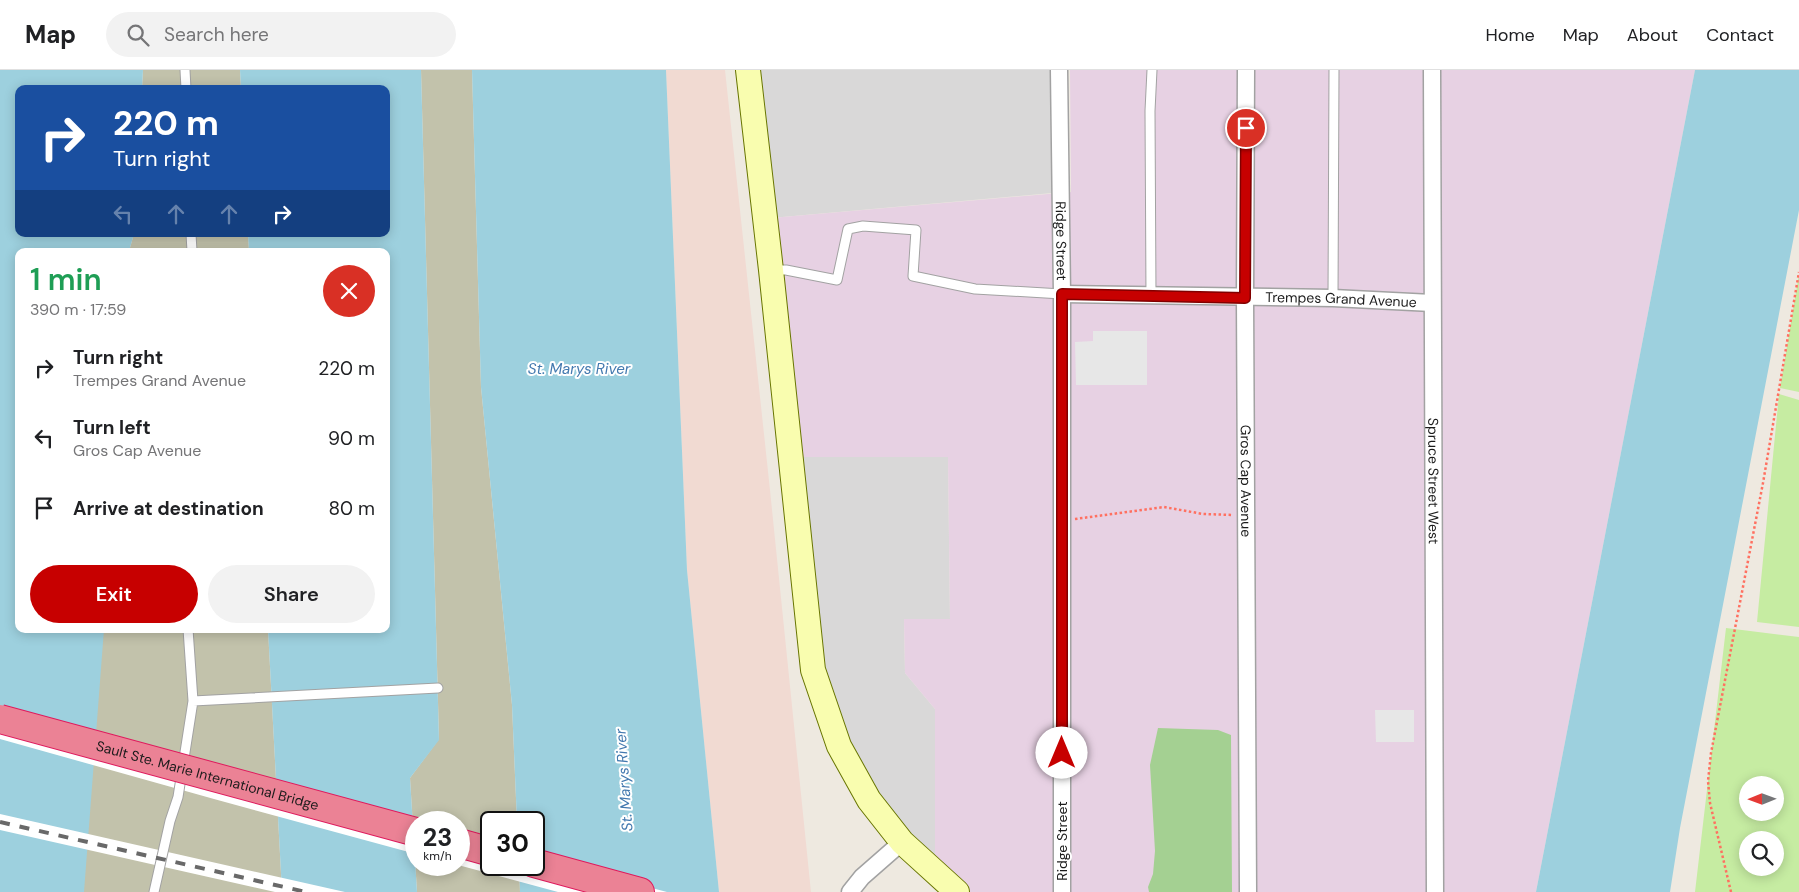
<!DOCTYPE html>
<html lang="en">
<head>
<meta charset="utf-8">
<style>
  body { margin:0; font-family:"DM Sans",sans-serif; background:#f2f2f2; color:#202124; height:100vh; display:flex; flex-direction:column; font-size:19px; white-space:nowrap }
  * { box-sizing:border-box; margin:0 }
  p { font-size:16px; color:#757577 }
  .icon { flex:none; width:28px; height:28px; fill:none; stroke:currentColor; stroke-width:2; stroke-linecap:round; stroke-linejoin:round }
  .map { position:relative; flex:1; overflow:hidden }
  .drawer { position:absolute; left:15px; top:178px; width:375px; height:385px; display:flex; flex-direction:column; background:#fff; border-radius:10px; box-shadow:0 2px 12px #0003 }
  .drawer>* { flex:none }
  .top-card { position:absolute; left:15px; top:15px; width:375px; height:152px; border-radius:10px; box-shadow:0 2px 12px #0003; background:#1a4fa0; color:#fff; overflow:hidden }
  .needle { width:32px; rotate:269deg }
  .fabs { position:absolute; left:1739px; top:706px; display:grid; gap:10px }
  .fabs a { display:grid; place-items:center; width:45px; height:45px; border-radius:50%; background:#fff; box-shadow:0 2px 12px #0003; font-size:25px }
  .speed { position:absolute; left:405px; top:741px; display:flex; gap:10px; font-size:25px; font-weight:700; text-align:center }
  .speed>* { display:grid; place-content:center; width:65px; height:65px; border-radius:50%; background:#fff; box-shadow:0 2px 12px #0003; line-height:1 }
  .speed small { font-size:12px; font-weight:400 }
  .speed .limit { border:2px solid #111; border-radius:8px; background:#fff; color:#111 }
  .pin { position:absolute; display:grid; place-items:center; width:42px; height:42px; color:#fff; margin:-21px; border:2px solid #fff; border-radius:50%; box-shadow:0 1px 5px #0007 }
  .me { position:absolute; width:55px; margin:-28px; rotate:0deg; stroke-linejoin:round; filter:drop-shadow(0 0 4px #0008) }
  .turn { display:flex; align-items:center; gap:18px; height:105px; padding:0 15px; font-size:22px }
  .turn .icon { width:65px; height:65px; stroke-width:2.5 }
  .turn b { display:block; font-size:35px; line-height:42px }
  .lanes { display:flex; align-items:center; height:48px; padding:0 15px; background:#0003; justify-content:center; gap:25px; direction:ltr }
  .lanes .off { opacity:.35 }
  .round { display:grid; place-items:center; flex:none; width:52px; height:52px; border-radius:26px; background:#f2f2f2 }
  .overview { display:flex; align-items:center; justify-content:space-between; height:85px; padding:0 15px }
  h1 { font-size:30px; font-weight:600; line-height:38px; color:#1e9e55 }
  .primary-button { display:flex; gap:10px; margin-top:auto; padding:10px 15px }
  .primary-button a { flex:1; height:58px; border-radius:30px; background:#c70000; color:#fff; font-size:20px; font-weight:600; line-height:58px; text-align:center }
  .primary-button a+a { background:#f2f2f2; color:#202124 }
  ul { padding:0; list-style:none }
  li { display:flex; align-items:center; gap:15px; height:70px; padding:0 15px }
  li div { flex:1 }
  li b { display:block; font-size:19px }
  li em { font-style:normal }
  header { display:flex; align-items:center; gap:30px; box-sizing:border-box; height:70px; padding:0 25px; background:#fff; border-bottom:1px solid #e0e0e0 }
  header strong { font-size:24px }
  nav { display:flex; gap:28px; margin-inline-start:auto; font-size:18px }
  .search { width:350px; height:45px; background:#f2f2f2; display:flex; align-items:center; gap:12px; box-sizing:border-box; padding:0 18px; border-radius:28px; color:#757577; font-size:19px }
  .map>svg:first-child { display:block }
  .residential { fill:#d9d8d8 }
  .industrial { fill:#e7d1e3 }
  .military { fill:#f1dad2 }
  .construction { fill:#c2c2ab; fill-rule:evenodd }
  .grass { fill:#c6eca2; fill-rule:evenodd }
  .forest { fill:#a4d092 }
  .parking { fill:#e7e7e7 }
  .water { fill:#9dd0de }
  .pier { fill:#fff }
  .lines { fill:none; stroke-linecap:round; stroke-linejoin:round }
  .lane-casing { stroke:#a2a2a2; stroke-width:11 }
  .street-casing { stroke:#a2a2a2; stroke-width:19 }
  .secondary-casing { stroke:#687500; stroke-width:26 }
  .highway-casing { stroke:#df1a5d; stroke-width:30 }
  .path { stroke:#ff7060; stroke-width:2.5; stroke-dasharray:2.5 2.5; stroke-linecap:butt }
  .lane { stroke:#fff; stroke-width:9 }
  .street { stroke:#fff; stroke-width:16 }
  .secondary { stroke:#f9fdaf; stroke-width:24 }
  .highway { stroke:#eb8295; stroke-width:28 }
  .rail { stroke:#696969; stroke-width:4; stroke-dasharray:10 10; stroke-linecap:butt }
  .highway-bridge-casing { stroke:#df1a5d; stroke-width:30; stroke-linecap:butt }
  .highway-bridge { stroke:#eb8295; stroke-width:28 }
  .route-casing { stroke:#810000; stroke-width:12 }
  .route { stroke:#c70000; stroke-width:9 }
  .labels { text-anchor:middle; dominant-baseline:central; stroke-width:4; stroke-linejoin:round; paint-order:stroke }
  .street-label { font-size:14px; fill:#1b1b1b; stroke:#fff }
  .water-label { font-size:15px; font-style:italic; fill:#4379af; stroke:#fff }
</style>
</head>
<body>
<header>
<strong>Map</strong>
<div class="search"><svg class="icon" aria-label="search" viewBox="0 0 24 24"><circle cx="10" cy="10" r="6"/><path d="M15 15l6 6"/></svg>Search here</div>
<nav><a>Home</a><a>Map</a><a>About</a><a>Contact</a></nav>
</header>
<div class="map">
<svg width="1799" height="822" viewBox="0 0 1799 822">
  <rect width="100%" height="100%" fill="#eee9e0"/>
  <path class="residential" d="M 756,0 L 1052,0 L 1052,123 L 771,148 Z
    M 948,386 L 950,550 L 904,550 L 905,603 L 935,639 L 935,794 L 876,725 L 839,661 L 820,590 L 796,387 Z"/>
  <path class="industrial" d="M 1070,0 L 1695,0 L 1536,822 L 970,822 L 935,794 L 935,639 L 905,603 L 904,549 L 950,549 L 948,387 L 796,387 L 771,148 L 1071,122 Z"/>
  <path class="military" d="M 666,0 L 725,0 L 770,420 L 811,822 L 719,822 L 687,500 Z"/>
  <path class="construction" d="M 143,0 L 240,0 L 241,19 L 142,19 Z
    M 421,0 L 472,0 L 481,317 L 512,635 L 517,752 L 491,752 L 491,795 L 519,795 L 520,822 L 417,822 L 410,708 L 439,669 ZM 416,752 L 459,752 L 459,795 L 416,795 Z
    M 134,164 L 248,164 L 249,181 L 129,181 Z
    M 101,559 L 268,559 L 282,822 L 83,822 Z"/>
  <path class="grass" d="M 1799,204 L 1799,322 L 1780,318 Z
    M 1779,324 L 1799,330 L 1799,557 L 1757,552 Z
    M 1726,558 L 1799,567 L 1799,822 L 1695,822 ZM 1748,715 L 1775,715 L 1775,742 L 1748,742 ZM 1748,770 L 1775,770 L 1775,798 L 1748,798 Z"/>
  <path class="forest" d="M 1158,658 L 1218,660 L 1231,665 L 1232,822 L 1149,822 L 1148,817 L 1153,804 L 1155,781 L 1150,695 Z"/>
  <path class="parking" d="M 1093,261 L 1147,261 L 1147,315 L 1076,315 L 1075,272 L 1093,271 Z
    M 1375,640 L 1414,640 L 1414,672 L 1376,672 Z"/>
  <path class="water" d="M 0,0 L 143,0 L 142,19 L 19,19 L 19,164 L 134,164 L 129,181 L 19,181 L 19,559 L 104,559 L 84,822 L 0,822 Z
    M 240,0 L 421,0 L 439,670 L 410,708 L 417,822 L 282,822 L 268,559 L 386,559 L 386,181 L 249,181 L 248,164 L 386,164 L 386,19 L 241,19 Z
    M 472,0 L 666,0 L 687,500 L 719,822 L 520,822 L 519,795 L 534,795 L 534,752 L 517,752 L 512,635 L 481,317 Z
    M 1695,0 L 1799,0 L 1799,140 L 1680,758 L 1670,822 L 1536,822 Z"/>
  <path class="pier" d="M 0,644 L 416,756 L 416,784 L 214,729 L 0,669 Z
    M 0,744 L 345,822 L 275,822 L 0,760 Z
    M 459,768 L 491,795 L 534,795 L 534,787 L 667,822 L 558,822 L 458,795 Z"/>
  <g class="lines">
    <g class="lane-casing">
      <path id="lane" d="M 185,0 L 186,19
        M 191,164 L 192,181
        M 771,200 L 786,200 L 837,210 L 848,159 L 863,156 L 916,160 L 913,206 L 975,219 L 1062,224
        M 1151,226 L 1150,41 L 1152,0
        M 1333,228 L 1334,0
        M 193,631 L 438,618
        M 154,822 L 170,751 L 178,727 L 193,631 L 188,559"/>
    </g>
    <g class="street-casing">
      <g id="street">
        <path id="s1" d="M 1059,0 L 1062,224 L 1062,822"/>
        <path id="s2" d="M 1246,0 L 1245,228 L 1248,822"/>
        <path id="s3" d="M 1432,0 L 1435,822"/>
        <path id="s4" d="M 1062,224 L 1333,228 L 1432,233"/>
        <path d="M 850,822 L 862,807 L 902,772"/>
      </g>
    </g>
    <g class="secondary-casing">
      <path id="secondary" d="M 748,0 L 771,200 L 813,600 L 839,676 L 869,730 L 902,772 L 957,822"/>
    </g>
    <g class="highway-casing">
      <path id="highway" d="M 459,773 L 491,782
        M 534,793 L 640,822"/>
    </g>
    <path class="path" d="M 1075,449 L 1164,437 L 1203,444 L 1233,445
      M 1731,822 L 1710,733 L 1708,711 L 1711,683 L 1763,413 L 1799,202"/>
    <use href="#lane" class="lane"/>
    <use href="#street" class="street"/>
    <use href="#secondary" class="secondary"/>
    <use href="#highway" class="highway"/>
    <path class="rail" d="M 0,752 L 306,822"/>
    <g class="highway-bridge-casing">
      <g id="highway-bridge">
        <path id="s5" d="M 0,649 L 416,762"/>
      </g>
    </g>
    <use href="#highway-bridge" class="highway-bridge"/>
  </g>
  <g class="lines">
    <g class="route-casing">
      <path id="route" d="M 1062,683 L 1062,224 L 1245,228 L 1246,58"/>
    </g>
    <use href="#route" class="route"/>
  </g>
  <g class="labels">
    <g class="street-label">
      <text stroke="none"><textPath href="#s1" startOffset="171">Ridge Street</textPath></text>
      <text stroke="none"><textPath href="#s4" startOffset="279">Trempes Grand Avenue</textPath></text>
      <text stroke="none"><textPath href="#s2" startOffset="411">Gros Cap Avenue</textPath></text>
      <text stroke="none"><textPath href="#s3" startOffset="411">Spruce Street West</textPath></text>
      <text stroke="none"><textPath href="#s5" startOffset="215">Sault Ste. Marie International Bridge</textPath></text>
      <text transform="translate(1062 771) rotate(-90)">Ridge Street</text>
    </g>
    <g class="water-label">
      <text x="579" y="299">St. Marys River</text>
      <text transform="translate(624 710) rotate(-94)">St. Marys River</text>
    </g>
  </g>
</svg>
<div class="fabs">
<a><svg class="needle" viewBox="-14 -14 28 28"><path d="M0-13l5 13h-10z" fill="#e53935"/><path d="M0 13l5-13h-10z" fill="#757577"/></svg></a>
<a><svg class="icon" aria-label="search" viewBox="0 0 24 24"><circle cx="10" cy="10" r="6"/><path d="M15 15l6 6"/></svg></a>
</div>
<div class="speed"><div>23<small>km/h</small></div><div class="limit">30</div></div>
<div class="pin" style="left:1246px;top:58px;background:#d93025"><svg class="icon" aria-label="arrive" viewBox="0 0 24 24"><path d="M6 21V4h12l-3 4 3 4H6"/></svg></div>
<svg class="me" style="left:1062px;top:683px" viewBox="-20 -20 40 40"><circle r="19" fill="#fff"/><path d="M0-13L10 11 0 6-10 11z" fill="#c70000"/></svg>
<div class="top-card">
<div class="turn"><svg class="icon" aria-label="right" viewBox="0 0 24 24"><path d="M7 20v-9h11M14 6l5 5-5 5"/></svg><div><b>220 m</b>Turn right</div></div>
<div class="lanes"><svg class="icon off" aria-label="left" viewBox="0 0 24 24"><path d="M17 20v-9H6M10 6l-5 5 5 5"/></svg><svg class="icon off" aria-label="ahead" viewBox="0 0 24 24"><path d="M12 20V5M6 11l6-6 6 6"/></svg><svg class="icon off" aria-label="ahead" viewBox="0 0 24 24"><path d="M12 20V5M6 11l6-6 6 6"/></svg><svg class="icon" aria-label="right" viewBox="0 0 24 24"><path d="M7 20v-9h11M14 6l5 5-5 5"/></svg></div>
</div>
<section class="drawer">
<div class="overview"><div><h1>1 min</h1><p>390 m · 17:59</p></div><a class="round" style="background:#d93025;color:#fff"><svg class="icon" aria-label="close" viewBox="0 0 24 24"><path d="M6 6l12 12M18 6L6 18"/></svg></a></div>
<ul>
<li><svg class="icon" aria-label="right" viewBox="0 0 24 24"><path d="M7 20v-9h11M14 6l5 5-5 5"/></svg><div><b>Turn right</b><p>Trempes Grand Avenue</p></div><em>220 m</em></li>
<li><svg class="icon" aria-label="left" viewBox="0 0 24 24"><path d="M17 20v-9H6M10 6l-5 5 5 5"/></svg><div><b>Turn left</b><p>Gros Cap Avenue</p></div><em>90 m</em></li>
<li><svg class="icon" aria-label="arrive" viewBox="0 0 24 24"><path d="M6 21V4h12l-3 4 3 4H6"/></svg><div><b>Arrive at destination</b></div><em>80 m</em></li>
</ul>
<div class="primary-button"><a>Exit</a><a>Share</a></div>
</section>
</div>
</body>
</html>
